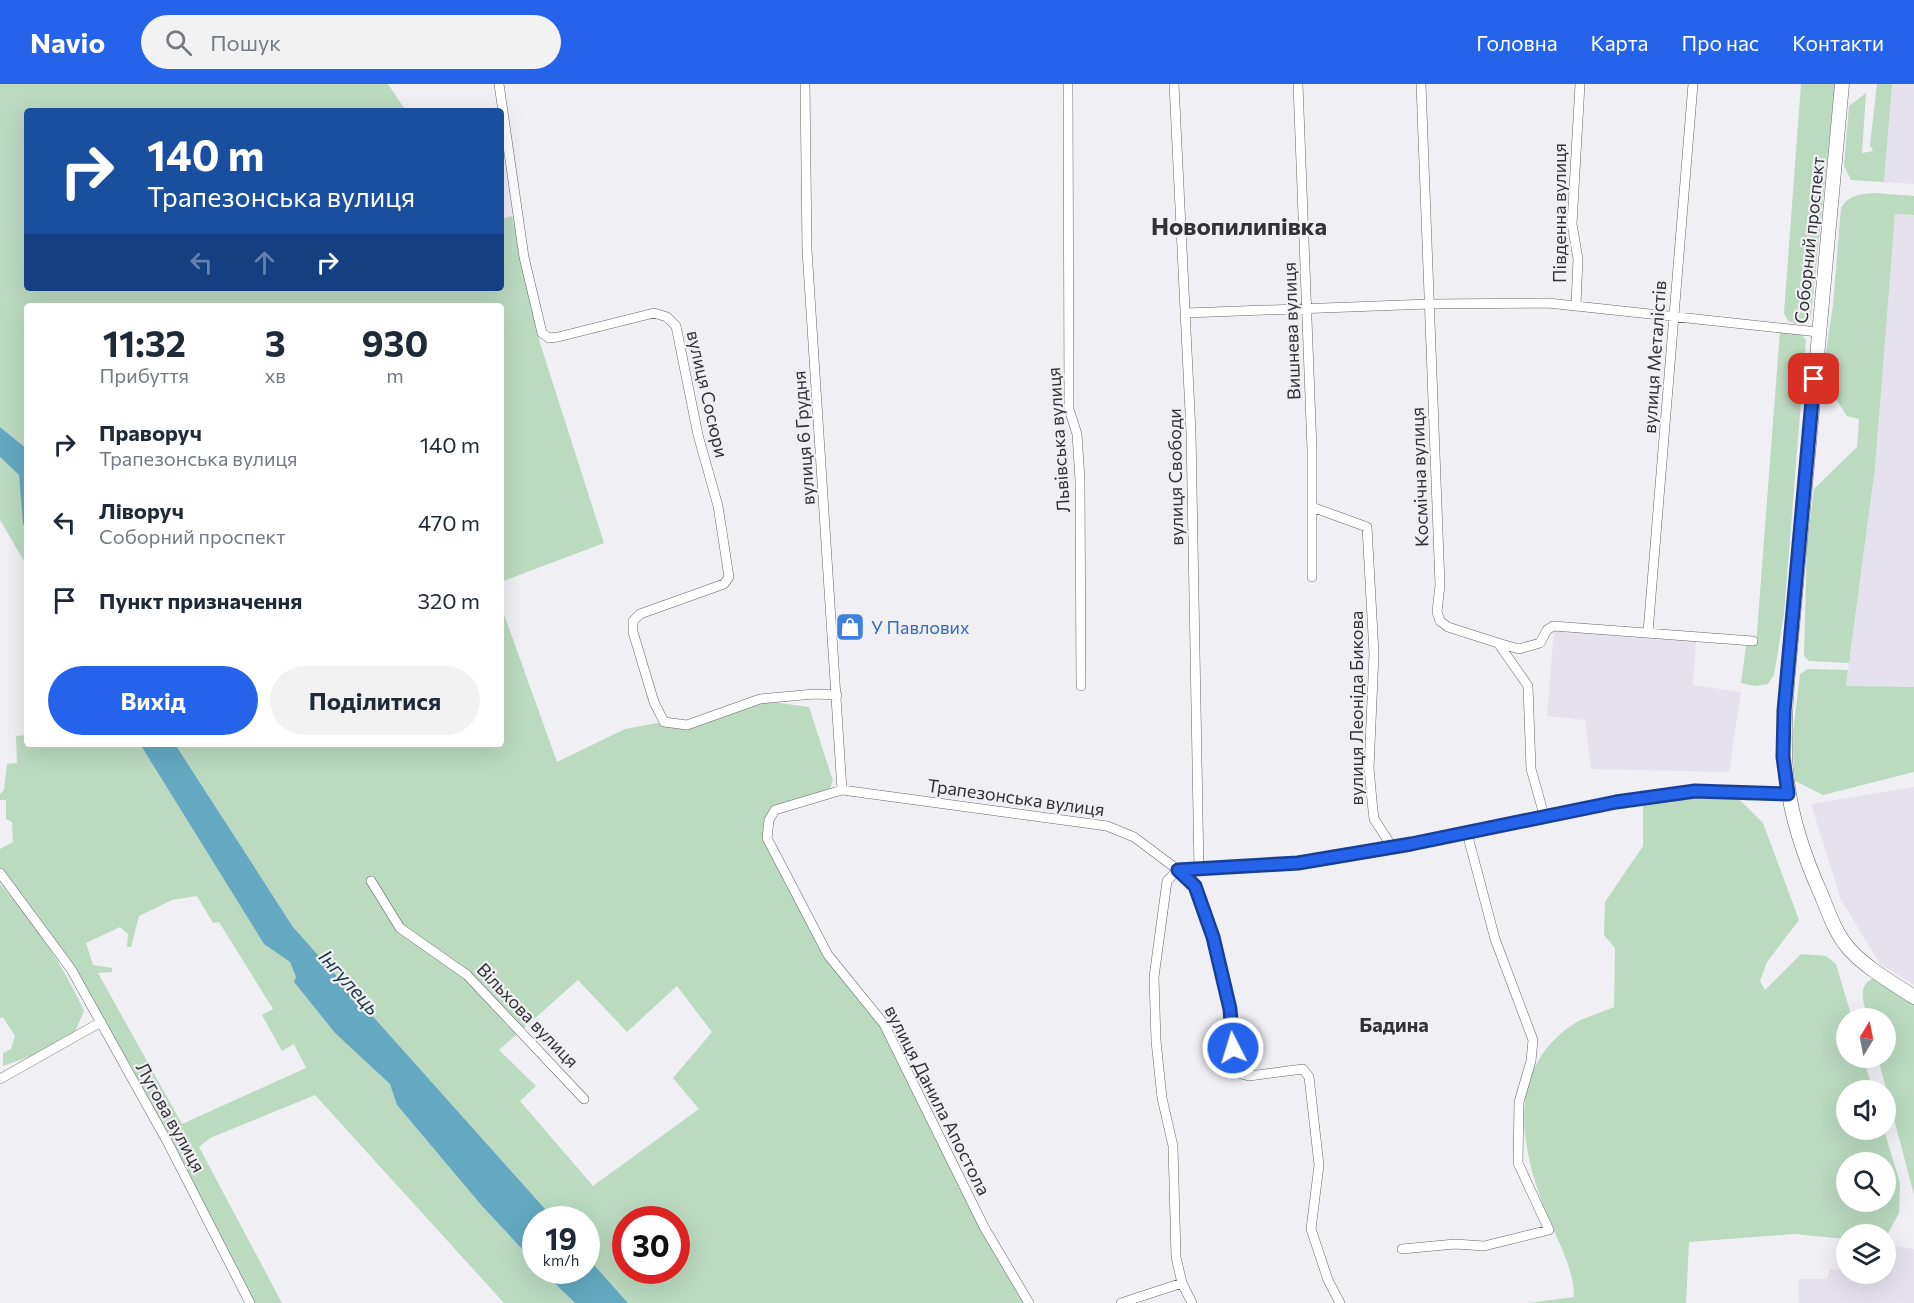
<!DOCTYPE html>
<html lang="uk">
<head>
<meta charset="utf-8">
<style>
  body { margin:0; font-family:Commissioner,sans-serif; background:#f2f2f3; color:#1f2937; height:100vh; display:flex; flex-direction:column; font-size:22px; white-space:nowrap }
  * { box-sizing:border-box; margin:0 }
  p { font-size:20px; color:#747a83 }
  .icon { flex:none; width:33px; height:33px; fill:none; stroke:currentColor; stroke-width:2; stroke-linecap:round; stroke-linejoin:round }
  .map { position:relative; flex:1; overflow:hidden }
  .panel { position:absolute; left:24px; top:219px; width:480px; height:444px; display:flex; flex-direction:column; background:#fff; border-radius:6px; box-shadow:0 6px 24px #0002 }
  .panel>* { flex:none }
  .top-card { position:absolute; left:24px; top:24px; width:480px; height:183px; border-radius:6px; box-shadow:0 6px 24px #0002; background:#1a4fa0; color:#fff; overflow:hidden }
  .needle { width:39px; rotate:10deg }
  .controls { position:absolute; left:1836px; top:924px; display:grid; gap:12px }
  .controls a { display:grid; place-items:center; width:60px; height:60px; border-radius:50%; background:#fff; box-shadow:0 6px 24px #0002; font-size:30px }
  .speed { position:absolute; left:522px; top:1122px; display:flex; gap:12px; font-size:30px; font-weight:700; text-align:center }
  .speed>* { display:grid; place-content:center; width:78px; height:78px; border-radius:50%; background:#fff; box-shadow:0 6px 24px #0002; line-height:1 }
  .speed small { font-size:15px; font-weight:400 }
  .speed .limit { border:9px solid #d22; background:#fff; color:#111 }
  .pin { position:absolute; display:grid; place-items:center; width:51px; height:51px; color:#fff; margin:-26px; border-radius:12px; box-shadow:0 3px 9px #0006 }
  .me { position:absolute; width:66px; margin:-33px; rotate:355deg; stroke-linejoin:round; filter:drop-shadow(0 0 4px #0008) }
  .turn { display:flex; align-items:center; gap:21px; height:126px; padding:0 24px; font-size:27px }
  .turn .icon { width:78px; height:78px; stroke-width:2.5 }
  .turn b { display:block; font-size:42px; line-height:51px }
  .lanes { display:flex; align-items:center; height:57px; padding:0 24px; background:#0003; justify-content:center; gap:30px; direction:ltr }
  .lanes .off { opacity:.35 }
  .eta { display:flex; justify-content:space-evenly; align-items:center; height:102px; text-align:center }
  .eta b { font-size:36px; font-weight:700; line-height:42px }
  .action { display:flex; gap:12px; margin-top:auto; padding:12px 24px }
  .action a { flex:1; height:69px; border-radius:36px; background:#2563eb; color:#fff; font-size:24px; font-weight:700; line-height:69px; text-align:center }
  .action a+a { background:#f2f2f3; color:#1f2937 }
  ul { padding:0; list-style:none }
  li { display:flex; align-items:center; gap:18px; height:78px; padding:0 24px }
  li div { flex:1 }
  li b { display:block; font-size:22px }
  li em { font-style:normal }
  header { display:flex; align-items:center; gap:36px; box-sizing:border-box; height:84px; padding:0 30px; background:#2563eb; color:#fff }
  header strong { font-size:28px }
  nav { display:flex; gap:33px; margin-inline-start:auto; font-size:21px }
  .search { width:420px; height:54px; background:#f2f2f3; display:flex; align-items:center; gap:15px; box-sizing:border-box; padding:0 21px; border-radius:33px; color:#747a83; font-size:22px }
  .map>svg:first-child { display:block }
  .built { fill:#e5e2ee }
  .green { fill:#bbdac0; fill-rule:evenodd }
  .water { fill:#64a9c1 }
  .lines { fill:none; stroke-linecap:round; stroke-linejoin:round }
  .minor-casing { stroke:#67666a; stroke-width:10 }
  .secondary-casing { stroke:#67666a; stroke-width:15 }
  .minor { stroke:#fff; stroke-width:9 }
  .secondary { stroke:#fff; stroke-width:14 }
  .route-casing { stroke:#184099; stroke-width:15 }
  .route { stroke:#2563eb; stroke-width:10 }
  .labels { text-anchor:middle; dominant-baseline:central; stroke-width:4.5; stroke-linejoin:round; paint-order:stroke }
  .street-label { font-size:18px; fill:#323234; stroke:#f0eff4 }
  .shop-label { font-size:18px; fill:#366cbe; stroke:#f0eff4; text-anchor:start }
  .water-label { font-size:20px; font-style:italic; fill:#183944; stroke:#f0eff4 }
  .neighbourhood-label { font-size:20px; font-weight:bold; fill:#323234; stroke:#f0eff4 }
  .district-label { font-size:24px; font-weight:bold; fill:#323234; stroke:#f0eff4 }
</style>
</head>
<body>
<header>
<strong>Navio</strong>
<div class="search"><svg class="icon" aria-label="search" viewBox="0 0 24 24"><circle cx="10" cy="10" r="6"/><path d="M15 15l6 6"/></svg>Пошук</div>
<nav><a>Головна</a><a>Карта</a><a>Про нас</a><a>Контакти</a></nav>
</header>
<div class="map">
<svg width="1914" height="1219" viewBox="0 0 1914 1219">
  <rect width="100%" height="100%" fill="#f0eff4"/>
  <path class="built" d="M 1892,0 L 1914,0 L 1914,100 L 1884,98 Z
    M 1895,130 L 1914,131 L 1914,603 L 1846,602 L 1875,384 Z
    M 1554,546 L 1696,556 L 1693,601 L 1741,608 L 1729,688 L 1591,685 L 1585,636 L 1547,632 Z
    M 1914,703 L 1914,901 L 1880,880 L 1841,816 L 1811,720 Z
    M 1886,1161 L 1914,1165 L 1914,1219 L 1799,1219 L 1798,1195 L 1827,1195 L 1830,1185 L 1846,1186 L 1846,1190 L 1886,1190 Z"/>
  <path class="green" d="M 0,0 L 388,0 L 406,27 L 27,27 L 27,204 L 501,204 L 501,135 L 512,132 L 540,259 L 604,459 L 501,498 L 501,222 L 27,222 L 27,365 L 0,343 Z
    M 1801,0 L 1835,0 L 1811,233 L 1796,240 L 1788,237 L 1784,229 Z
    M 1877,0 L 1892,0 L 1884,98 L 1851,96 L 1844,82 L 1849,22 L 1866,9 L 1862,69 L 1873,67 L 1870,61 Z
    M 1875,109 L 1914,112 L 1914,131 L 1895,130 L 1875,384 L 1849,579 L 1809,577 L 1804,572 L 1807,461 L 1814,405 L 1857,363 L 1859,335 L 1847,332 L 1822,294 L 1833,221 L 1841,124 C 1849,111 1860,110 1875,109 Z
    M 1780,246 L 1800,249 L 1806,256 L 1784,530 L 1774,591 L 1768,600 L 1755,602 L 1741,599 L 1746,562 L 1756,561 Z
    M 0,373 L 19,391 C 22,422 27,451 27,482 L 0,436 Z
    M 501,522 L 557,678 L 625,645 L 657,639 L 687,646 L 765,617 L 809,623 L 833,697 L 829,706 L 775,722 L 765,753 L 824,872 L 882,942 L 896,975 L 985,1152 L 1025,1219 L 628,1219 L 587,1173 L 586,1136 L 554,1135 L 293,843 L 175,660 L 501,660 ZM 578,896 L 627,948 L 677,902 L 712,948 L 673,994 L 699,1025 L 593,1102 L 520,1017 L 536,1002 L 499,966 ZM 626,1136 L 676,1136 L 676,1186 L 626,1186 Z
    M 1808,585 L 1848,586 L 1846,602 L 1914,603 L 1914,688 L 1823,711 L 1795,697 L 1792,656 L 1800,590 Z
    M 27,651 L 27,660 L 140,660 L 264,859 L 290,878 L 297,894 L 294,898 L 335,949 L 391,1000 L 397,1021 L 482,1122 L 535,1179 L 536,1186 L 542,1187 L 575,1219 L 504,1219 L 315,1011 L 210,1054 L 199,1063 L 282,1219 L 253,1219 L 103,934 L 0,786 L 0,765 L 13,758 L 12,738 L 6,735 L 6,716 L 0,716 L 0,710 L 4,706 L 7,680 L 17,679 L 16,652 ZM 197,812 L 213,839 L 219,838 L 273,925 L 262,931 L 282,967 L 294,960 L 306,984 L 182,1040 L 98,889 L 112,888 L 112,884 L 93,881 L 86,859 L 120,843 L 128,850 L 127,863 L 131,863 L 139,832 L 172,816 Z
    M 1697,713 L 1739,715 L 1763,739 L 1799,836 L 1767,878 L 1760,897 L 1765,906 L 1801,870 L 1826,872 L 1836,880 L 1852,934 L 1846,934 L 1846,974 L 1863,974 L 1873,1006 L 1846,1006 L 1846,1046 L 1884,1046 L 1900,1099 L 1899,1129 L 1886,1153 L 1886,1150 L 1846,1150 L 1846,1155 L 1794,1150 L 1689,1158 L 1686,1219 L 1528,1219 L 1574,1213 C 1574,1184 1558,1158 1547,1131 C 1521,1066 1504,988 1572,941 C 1584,933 1601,929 1614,923 L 1615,864 L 1604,851 L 1605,818 L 1643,762 L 1643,720 ZM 1846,1078 L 1886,1078 L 1886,1118 L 1846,1118 Z
    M 0,800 C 34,839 63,880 84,927 L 75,948 L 34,971 L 3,982 L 3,969 L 11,965 L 15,952 L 3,933 L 0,934 Z
    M 1874,894 L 1914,920 L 1914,1111 L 1878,974 L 1886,974 L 1886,934 L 1868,934 C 1864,920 1856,901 1874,894 Z"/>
  <path class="water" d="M 0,343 L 27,365 L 27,447 L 23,440 L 19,391 L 0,373 Z
    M 140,660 L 175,660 L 293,843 L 554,1135 L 536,1136 L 535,1179 L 482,1122 L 397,1021 L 390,1000 L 335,949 L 294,898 L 296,893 L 290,878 L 264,860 Z
    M 587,1173 L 628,1219 L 575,1219 L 542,1187 L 586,1186 Z"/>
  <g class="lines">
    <g class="minor-casing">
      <path id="minor" d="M 499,0 L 524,173 L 542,249 L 549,254 L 558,253 L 654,229 L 667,233 L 676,242 L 698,351 L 718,422 L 729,493 L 724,500 L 640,530 L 633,537 L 633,548 L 654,618 L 664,638 L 687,641 L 760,615 L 814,610 L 837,611
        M 805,0 L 807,166 L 842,706
        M 1068,0 L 1069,325 L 1077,350 L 1080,396 L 1081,602
        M 1174,0 L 1191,349 L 1199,786
        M 1298,0 L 1312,366 L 1312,493
        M 1421,0 L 1440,501 L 1437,528 L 1440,537 L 1448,543 L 1498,559 L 1528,602 L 1531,685 L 1544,731
        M 1576,221 L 1578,175 L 1572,140 L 1580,0
        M 1186,229 L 1429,220 L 1548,219 L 1818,248
        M 1312,423 L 1367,443 L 1374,570 L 1369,684 L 1372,717 L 1374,735 L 1393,764
        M 1648,548 L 1693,0
        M 1498,559 L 1519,565 L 1540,559 L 1547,546 L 1553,542 L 1753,557
        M 0,789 L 71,885 L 168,1059 L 250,1219
        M 371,797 L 400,844 L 467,891 L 584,1015
        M 0,995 L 101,938
        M 1402,1165 L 1455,1160 L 1484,1162 L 1549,1146 L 1518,1079 L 1519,1018 L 1531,977 L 1533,956 L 1495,855 L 1467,749
        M 1029,1219 L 984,1143 L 884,940 L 828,871 L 767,754 L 769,736 L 775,726 L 842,706 L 1107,742 L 1134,753 L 1178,786 L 1298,779 L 1393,764 L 1616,718 L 1695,707 L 1788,710
        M 1121,1219 L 1182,1199
        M 1192,1219 L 1182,1199 L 1176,1173 L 1173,1062 L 1162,1014 L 1156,957 L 1154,893 L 1167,797 L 1178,786 L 1195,802 L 1213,853 L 1230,925 L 1235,984 L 1241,990 L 1249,992 L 1303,985 L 1309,993 L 1319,1081 L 1311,1145 L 1328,1196 L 1340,1219"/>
    </g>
    <g class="secondary-casing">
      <path id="secondary" d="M 1842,0 L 1789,578 C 1780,670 1782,724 1821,810 C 1829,830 1836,851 1851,867 C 1868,885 1893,899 1914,913"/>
    </g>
    <use href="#minor" class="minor"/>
    <use href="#secondary" class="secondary"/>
  </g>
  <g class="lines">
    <g class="route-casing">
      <path id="route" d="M 1233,964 L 1230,925 L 1213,853 L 1195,802 L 1178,786 L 1298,779 L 1411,760 L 1616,718 L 1695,707 L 1788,710 L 1783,673 L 1784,627 L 1814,295"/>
    </g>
    <use href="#route" class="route"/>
  </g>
  <defs>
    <g id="shop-square" transform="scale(1.5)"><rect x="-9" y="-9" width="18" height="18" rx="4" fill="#3f7fe0" stroke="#f0eff4"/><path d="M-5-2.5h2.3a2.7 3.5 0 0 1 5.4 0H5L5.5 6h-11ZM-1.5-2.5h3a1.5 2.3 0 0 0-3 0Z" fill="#fff"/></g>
  </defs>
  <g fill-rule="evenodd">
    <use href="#shop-square" x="850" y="543"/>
  </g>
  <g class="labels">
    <g class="street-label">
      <text transform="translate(1559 129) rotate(-90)">Південна вулиця</text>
      <text transform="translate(1809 156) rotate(-84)">Соборний проспект</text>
      <text transform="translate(1291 247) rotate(-92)">Вишнева вулиця</text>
      <text transform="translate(1654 273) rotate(-86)">вулиця Металістів</text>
      <text transform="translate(708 310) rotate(77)">вулиця Сосюри</text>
      <text transform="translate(803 354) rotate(-94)">вулиця 6 Грудня</text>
      <text transform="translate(1058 356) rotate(-94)">Львівська вулиця</text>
      <text transform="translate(1175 393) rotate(-91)">вулиця Свободи</text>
      <text transform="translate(1419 393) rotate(-92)">Космічна вулиця</text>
      <text transform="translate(1356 624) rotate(-90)">вулиця Леоніда Бикова</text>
      <text transform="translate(1016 713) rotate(8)">Трапезонська вулиця</text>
      <text transform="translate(528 931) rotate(46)">Вільхова вулиця</text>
      <text transform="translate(938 1016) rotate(63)">вулиця Данила Апостола</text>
      <text transform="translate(171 1033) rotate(61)">Лугова вулиця</text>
    </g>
    <g class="shop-label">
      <text x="871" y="543">У Павлових</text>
    </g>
    <g class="water-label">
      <text transform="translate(350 898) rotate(48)">Інгулець</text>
    </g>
    <g class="neighbourhood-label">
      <text x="1394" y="940">Бадина</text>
    </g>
    <g class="district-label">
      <text x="1239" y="141">Новопилипівка</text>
    </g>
  </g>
</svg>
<div class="controls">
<a><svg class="needle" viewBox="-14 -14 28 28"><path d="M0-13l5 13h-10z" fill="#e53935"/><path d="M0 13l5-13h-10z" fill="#747a83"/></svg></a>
<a><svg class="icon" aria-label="sound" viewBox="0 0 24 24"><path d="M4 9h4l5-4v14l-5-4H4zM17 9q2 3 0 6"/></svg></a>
<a><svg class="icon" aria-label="search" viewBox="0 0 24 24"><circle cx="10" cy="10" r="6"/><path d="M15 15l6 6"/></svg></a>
<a><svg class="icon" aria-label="layers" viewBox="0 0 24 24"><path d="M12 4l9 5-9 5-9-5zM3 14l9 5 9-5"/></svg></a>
</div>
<div class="speed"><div>19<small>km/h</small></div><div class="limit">30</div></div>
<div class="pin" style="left:1814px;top:295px;background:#d93025"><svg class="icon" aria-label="arrive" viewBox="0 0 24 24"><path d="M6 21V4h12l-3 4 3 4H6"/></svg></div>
<svg class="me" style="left:1233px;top:964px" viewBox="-20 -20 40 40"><circle r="17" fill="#2563eb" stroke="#fff" stroke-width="3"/><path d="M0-11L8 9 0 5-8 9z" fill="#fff"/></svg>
<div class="top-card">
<div class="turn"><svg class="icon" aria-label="right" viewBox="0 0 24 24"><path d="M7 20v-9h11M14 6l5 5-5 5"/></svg><div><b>140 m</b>Трапезонська вулиця</div></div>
<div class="lanes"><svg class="icon off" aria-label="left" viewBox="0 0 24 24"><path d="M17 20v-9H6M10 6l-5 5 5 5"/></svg><svg class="icon off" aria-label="ahead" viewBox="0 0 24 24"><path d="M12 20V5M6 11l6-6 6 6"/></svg><svg class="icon" aria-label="right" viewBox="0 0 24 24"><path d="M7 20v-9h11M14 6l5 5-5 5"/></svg></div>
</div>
<section class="panel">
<div class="eta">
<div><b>11:32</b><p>Прибуття</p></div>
<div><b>3</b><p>хв</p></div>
<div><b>930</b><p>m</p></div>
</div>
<ul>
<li><svg class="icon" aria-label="right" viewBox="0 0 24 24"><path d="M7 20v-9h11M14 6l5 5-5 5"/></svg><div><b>Праворуч</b><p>Трапезонська вулиця</p></div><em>140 m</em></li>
<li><svg class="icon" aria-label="left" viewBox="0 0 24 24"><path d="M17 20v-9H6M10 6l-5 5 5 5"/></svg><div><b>Ліворуч</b><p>Соборний проспект</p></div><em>470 m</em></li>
<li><svg class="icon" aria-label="arrive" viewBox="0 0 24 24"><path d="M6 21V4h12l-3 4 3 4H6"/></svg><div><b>Пункт призначення</b></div><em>320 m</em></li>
</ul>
<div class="action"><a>Вихід</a><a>Поділитися</a></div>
</section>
</div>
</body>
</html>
